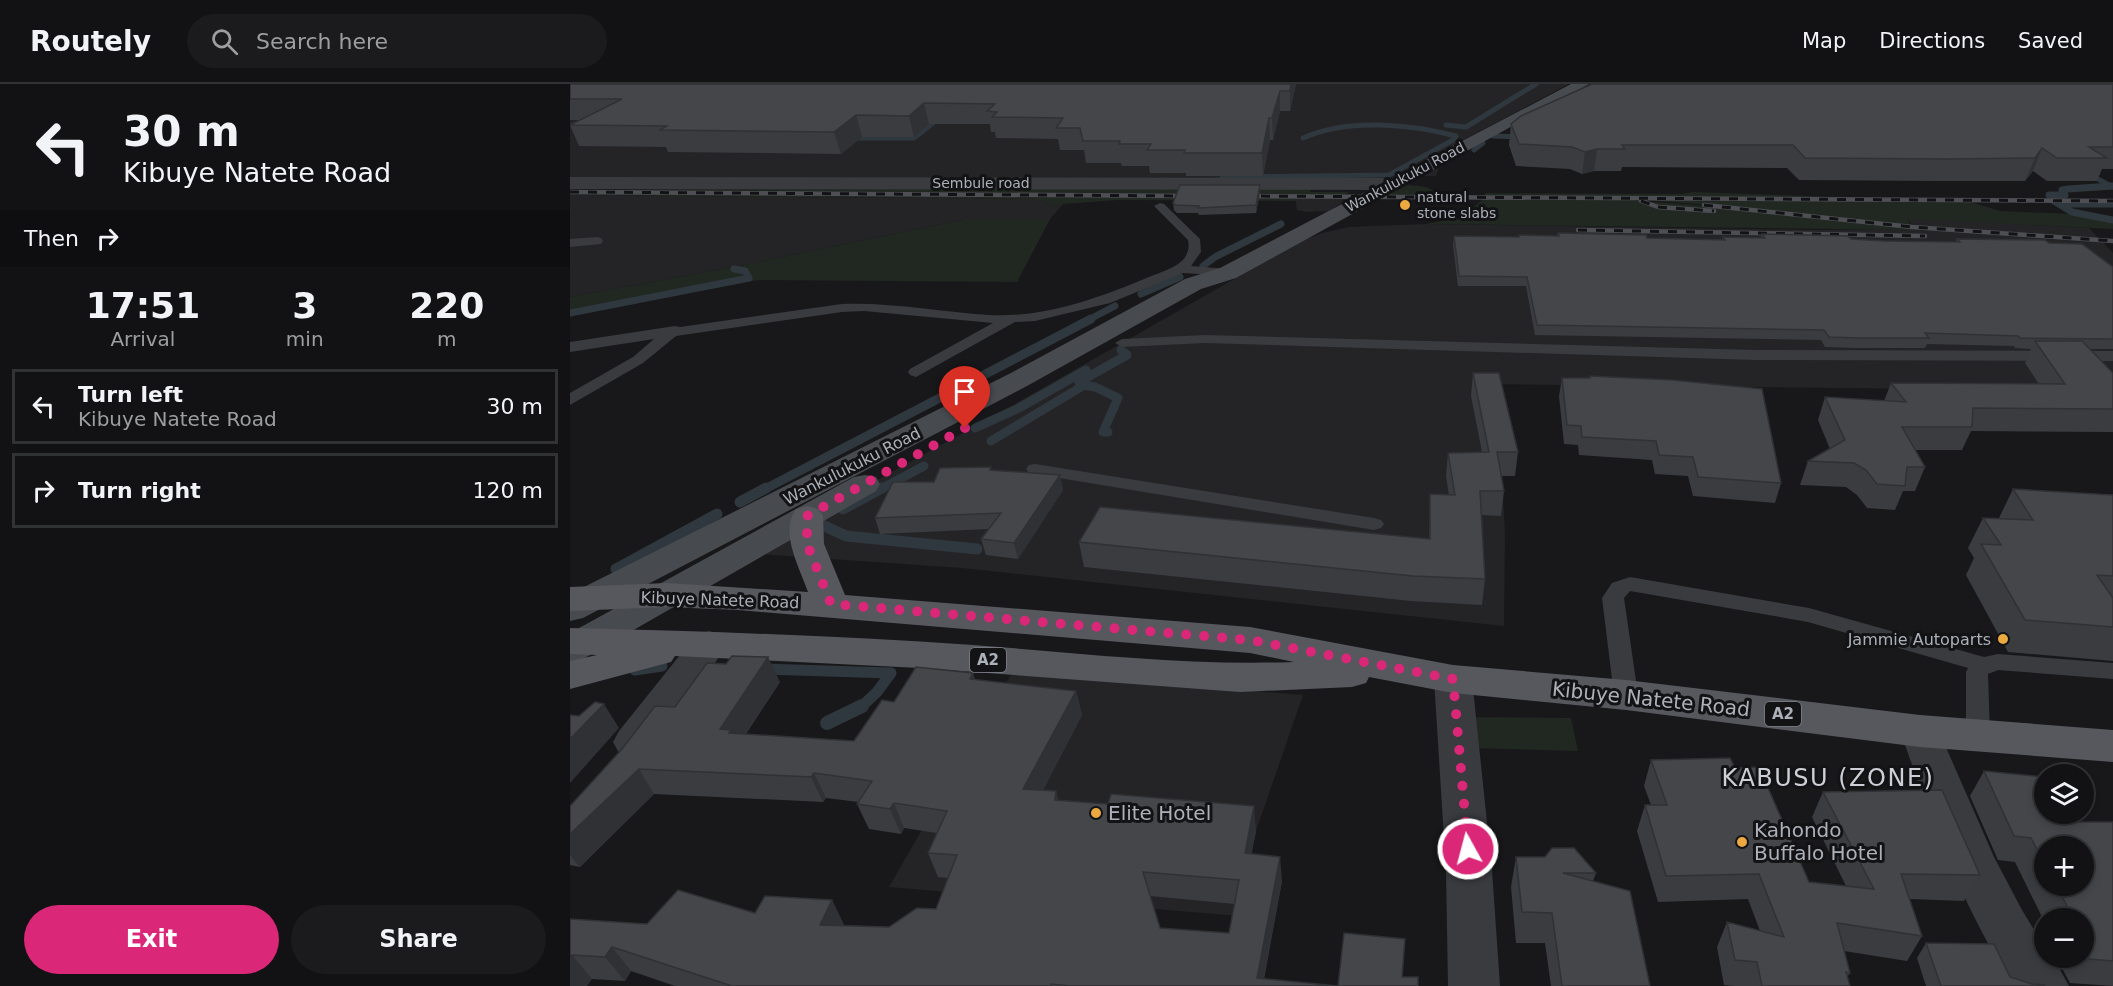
<!DOCTYPE html>
<html lang="en">
<head>
<meta charset="utf-8">
<style>
  body { margin:0; font-family:"DejaVu Sans",sans-serif; background:#1b1b1d; color:#f1f3f6; height:100vh; display:flex; flex-direction:column; font-size:22px; white-space:nowrap }
  * { box-sizing:border-box; margin:0 }
  p { font-size:20px; color:#9c9ea0 }
  .icon { flex:none; width:33px; height:33px; fill:none; stroke:currentColor; stroke-width:2; stroke-linecap:round; stroke-linejoin:round }
  .map { position:relative; flex:1; overflow:hidden }
  .sheet { display:flex; flex-direction:column; background:#121214; width:570px }
  .sheet>* { flex:none }
  .top-card { background:#121214; color:#f1f3f6; overflow:hidden }
  .fabs { position:absolute; left:1464px; top:680px; display:grid; gap:12px }
  .fabs a { display:grid; place-items:center; width:60px; height:60px; border-radius:50%; background:#121214; box-shadow:0 3px 9px #0003,0 0 0 2px #313234; font-size:30px }
  .pin { position:absolute; display:grid; place-items:center; width:51px; height:51px; color:#fff; margin:-62px -26px; border-radius:50% 50% 50% 0; rotate:-45deg; box-shadow:0 0 6px #0007 }
  .pin .icon { rotate:45deg }
  .me { position:absolute; width:66px; margin:-33px; rotate:353deg; stroke-linejoin:round; filter:drop-shadow(0 0 4px #0008) }
  .turn { display:flex; align-items:center; gap:21px; height:126px; padding:0 24px; font-size:27px }
  .turn .icon { width:78px; height:78px; stroke-width:2.5 }
  .turn b { display:block; font-size:42px; line-height:51px }
  .then { display:flex; align-items:center; height:57px; padding:0 24px; background:#0003; gap:12px; font-size:22px }
  .eta { display:flex; justify-content:space-evenly; align-items:center; height:102px; text-align:center }
  .eta b { font-size:36px; font-weight:700; line-height:42px }
  .action { display:flex; gap:12px; margin-top:auto; padding:12px 24px }
  .action a { flex:1; height:69px; border-radius:36px; background:#db2777; color:#fff; font-size:24px; font-weight:700; line-height:69px; text-align:center }
  .action a+a { background:#1b1b1d; color:#f1f3f6 }
  ul { padding:0; list-style:none }
  li { display:flex; align-items:center; gap:18px; height:75px; margin:0 12px 9px; padding:0 12px; border:3px solid #313234; border-radius:0px }
  li div { flex:1 }
  li b { display:block; font-size:22px }
  li em { font-style:normal }
  header { display:flex; align-items:center; gap:36px; box-sizing:border-box; height:84px; padding:0 30px; background:#121214; border-bottom:2px solid #313234 }
  header strong { font-size:28px }
  nav { display:flex; gap:33px; margin-inline-start:auto; font-size:21px }
  .search { width:420px; height:54px; background:#1b1b1d; display:flex; align-items:center; gap:15px; box-sizing:border-box; padding:0 21px; border-radius:33px; color:#9c9ea0; font-size:22px }
  main { display:flex; flex:1; min-height:0 }
  .map>svg:first-child { display:block }
  .built { fill:#242427 }
  .green { fill:#202821 }
  .lines { fill:none; stroke-linecap:round; stroke-linejoin:round }
  .stream-far4 { stroke:#2f383e; stroke-width:5 }
  .stream-far3 { stroke:#2f383e; stroke-width:7 }
  .stream-far2 { stroke:#2f383e; stroke-width:9 }
  .stream-far1 { stroke:#2f383e; stroke-width:11 }
  .stream { stroke:#2f383e; stroke-width:14 }
  .lane { fill:#393b3f; fill-rule:evenodd }
  .street { fill:#393b3f; fill-rule:evenodd }
  .secondary { fill:#474a4f; fill-rule:evenodd }
  .primary { fill:#56585e; fill-rule:evenodd }
  .rail-casing { stroke:#4d4f54; stroke-width:4.5 }
  .rail { stroke:#131315; stroke-width:3; stroke-dasharray:9; stroke-linecap:butt }
  .wall { fill:#3b3c40; fill-rule:evenodd }
  .shaded-wall { fill:#303134 }
  .building { fill:#45464a; stroke:#303134; stroke-width:1.5; fill-rule:evenodd }
  .route { stroke:#db2777; stroke-width:10; stroke-dasharray:0 18 }
  .poi-dot { fill:#eba940; stroke:#131315; stroke-width:2 }
  .labels { text-anchor:middle; dominant-baseline:central; stroke-width:6; stroke-linejoin:round; paint-order:stroke }
  .far-street-label { font-size:14px; fill:#abb0b9; stroke:#131315 }
  .far-poi-label { font-size:14px; fill:#abb0b9; stroke:#131315; text-anchor:start }
  .shield { fill:#131315; stroke:#7d8188; stroke-width:1.5 }
  .shield-label { font-size:15px; font-weight:bold; fill:#abb0b9 }
  .street-label { font-size:16px; fill:#abb0b9; stroke:#131315 }
  .poi-label { font-size:16px; fill:#abb0b9; stroke:#131315; text-anchor:end }
  .near-street-label { font-size:20px; fill:#abb0b9; stroke:#131315 }
  .near-poi-label { font-size:20px; fill:#abb0b9; stroke:#131315; text-anchor:start }
  .near-quarter-label { font-size:24px; letter-spacing:1.5px; fill:#cccfd6; stroke:#131315 }
</style>
</head>
<body>
<header>
<strong>Routely</strong>
<div class="search"><svg class="icon" aria-label="search" viewBox="0 0 24 24"><circle cx="10" cy="10" r="6"/><path d="M15 15l6 6"/></svg>Search here</div>
<nav><a>Map</a><a>Directions</a><a>Saved</a></nav>
</header>
<main>
<section class="sheet">
<div class="top-card">
<div class="turn"><svg class="icon" aria-label="left" viewBox="0 0 24 24"><path d="M17 20v-9H6M10 6l-5 5 5 5"/></svg><div><b>30 m</b>Kibuye Natete Road</div></div>
<div class="then">Then<svg class="icon" aria-label="right" viewBox="0 0 24 24"><path d="M7 20v-9h11M14 6l5 5-5 5"/></svg></div>
</div>
<div class="eta">
<div><b>17:51</b><p>Arrival</p></div>
<div><b>3</b><p>min</p></div>
<div><b>220</b><p>m</p></div>
</div>
<ul>
<li><svg class="icon" aria-label="left" viewBox="0 0 24 24"><path d="M17 20v-9H6M10 6l-5 5 5 5"/></svg><div><b>Turn left</b><p>Kibuye Natete Road</p></div><em>30 m</em></li>
<li><svg class="icon" aria-label="right" viewBox="0 0 24 24"><path d="M7 20v-9h11M14 6l5 5-5 5"/></svg><div><b>Turn right</b></div><em>120 m</em></li>
</ul>
<div class="action"><a>Exit</a><a>Share</a></div>
</section>
<div class="map">
<svg width="1543" height="902" viewBox="0 0 1543 902">
  <rect width="100%" height="100%" fill="#18181a"/>
  <path class="built" d="M 27,0 L 999,0 L 895,55 L 871,77 L 866,92 L 669,96 L 0,97 L 0,13 Z
    M 0,111 L 470,115 L 478,121 L 494,119 L 480,135 L 395,135 L 179,180 L 0,213 Z
    M 725,114 L 777,115 L 759,127 L 737,128 L 727,126 Z
    M 1336,134 L 1519,144 L 1543,169 L 1543,307 L 909,300 L 933,412 L 935,449 L 934,542 L 392,484 L 174,469 L 422,333 L 729,158 L 752,149 L 779,143 L 856,140 L 1251,146 L 1346,145 Z
    M 443,587 L 733,611 L 686,747 L 670,832 L 319,803 Z"/>
  <path class="green" d="M 743,101 L 740,108 L 779,108 L 774,112 L 0,105 L 0,102 Z
    M 835,101 C 849,102 862,101 871,114 L 786,113 Z
    M 1123,108 L 1326,115 L 1085,114 L 1217,117 L 1370,116 L 1404,119 L 1430,127 L 1501,130 L 1543,137 L 1543,145 L 1337,135 L 1342,143 L 1347,146 L 856,140 L 894,132 L 913,115 L 1028,114 L 1124,121 L 1317,140 L 1175,124 L 1040,113 L 913,113 L 916,109 L 1111,110 Z
    M 0,109 L 725,114 L 725,117 L 548,116 L 478,121 L 469,115 L 0,111 Z
    M 395,135 L 480,135 L 447,198 L 188,196 L 0,231 L 0,213 L 179,180 Z
    M 898,633 L 1001,634 L 1008,667 L 896,664 Z"/>
  <g class="lines">
    <path class="stream-far4" d="M 876,41 L 896,43 L 966,0
      M 923,52 L 953,53
      M 282,54 L 344,54 L 373,31
      M 904,66 L 913,59
      M 652,93 L 819,91 L 883,56 L 886,52 C 839,40 778,34 733,54
      M 1522,104 L 1543,103 L 1526,94"/>
    <path class="stream-far3" d="M 1479,111 L 1495,111 L 1492,106 L 1498,105 L 1542,102
      M 1484,117 L 1502,128 L 1543,136
      M 1489,120 L 1543,120
      M 633,182 L 645,173 L 711,140
      M 571,210 L 610,193
      M 0,229 L 179,194 L 175,187 L 164,185
      M 518,236 L 545,222"/>
    <path class="stream-far2" d="M 513,301 L 525,303 L 548,314 L 533,348 L 538,348
      M 405,344 L 449,324 L 516,286
      M 421,357 L 511,303 L 513,301 L 509,298 L 557,271 L 551,266
      M 193,406 L 521,235
      M 309,406 L 354,382"/>
    <path class="stream-far1" d="M 170,418 L 196,404
      M 273,425 L 312,404
      M 248,439 L 276,452 L 407,465
      M 46,485 L 147,430
      M 191,585 L 321,589
      M 65,586 L 92,582
      M 290,624 L 307,608 L 321,589"/>
    <path class="stream" d="M 257,639 L 292,622"/>
    <path class="lane" d="M 590,119 L 594,120 L 630,155 L 631,168 L 621,182 L 658,185 L 665,189 L 663,192 L 613,189 L 540,219 L 465,237 L 445,238 L 346,293 L 340,291 L 338,288 L 340,285 L 423,239 L 294,227 L 272,228 L 106,252 L 73,279 L 0,321 L 0,309 L 63,273 L 84,255 L 0,268 L 0,258 L 105,242 L 110,243 L 272,220 C 321,218 370,228 419,231 C 475,234 529,214 579,193 C 596,186 623,180 618,156 L 584,122 Z
      M 27,153 L 31,154 L 33,157 L 31,160 L 0,163 L 0,155 Z
      M 635,251 L 1186,266 L 1543,267 L 1543,277 L 1186,276 L 635,259 L 552,263 L 545,259 L 552,255 Z
      M 465,380 L 804,434 L 811,436 L 814,440 L 811,444 L 804,446 L 459,389 L 456,385 L 459,381 Z
      M 1060,493 L 1239,524 L 1414,573 L 1428,570 L 1543,579 L 1543,595 L 1428,586 L 1418,590 L 1420,651 L 1417,658 L 1408,660 L 1399,658 L 1396,651 L 1396,588 L 1398,584 L 1238,538 L 1060,507 L 1054,514 L 1068,611 L 1064,617 L 1056,620 L 1048,617 L 1044,611 L 1032,514 L 1042,499 Z"/>
    <path class="street" d="M 0,93 L 821,94 L 828,96 L 830,100 L 828,104 L 821,106 L 0,105 Z
      M 139,547 L 152,551 L 158,560 L 152,569 L 79,669 L 64,674 L 49,669 L 43,658 L 49,647 L 126,551 Z
      M 883,581 L 897,585 L 902,595 L 922,786 L 930,902 L 878,902 L 876,786 L 864,595 L 869,585 Z
      M 1350,631 L 1364,636 L 1424,773 L 1452,826 L 1474,862 L 1474,873 L 1483,873 L 1499,902 L 1444,902 C 1392,824 1361,734 1330,647 L 1336,636 Z"/>
    <path class="secondary" d="M 1001,0 L 1019,0 L 666,194 L 631,205 L 457,302 L 13,534 L 0,537 L 0,510 L 439,290 L 615,195 L 650,184 Z
      M 295,391 L 306,393 L 310,400 L 306,407 L 13,575 L 0,579 L 0,549 L 284,393 Z"/>
    <path class="primary" d="M 237,422 L 248,425 L 253,432 L 254,460 L 275,511 L 680,543 L 883,581 L 1056,596 L 1350,631 L 1543,646 L 1543,678 L 1350,663 L 1056,626 L 883,609 L 799,593 L 796,599 L 782,603 L 670,608 L 350,584 L 105,572 L 101,578 L 0,605 L 0,577 L 27,571 L 0,570 L 0,544 C 134,547 269,552 403,561 C 509,569 617,582 724,578 L 680,569 L 168,526 L 97,523 L 0,527 L 0,503 L 97,499 L 238,508 C 230,484 209,449 226,425 Z"/>
    <g class="rail-casing">
      <path id="rail" d="M 0,108 L 622,112
        M 673,112 L 1543,117
        M 1071,117 L 1088,123 L 1144,127
        M 1134,121 L 1342,143 L 1543,157
        M 1008,146 L 1355,152"/>
    </g>
    <use href="#rail" class="rail"/>
  </g>
  <path class="wall" d="M 0,0 L 726,0 L 720,27 L 710,27 L 703,56 L 700,56 L 693,92 L 616,92 L 616,89 L 580,89 L 579,82 L 552,82 L 551,79 L 516,79 L 514,66 L 490,66 L 488,55 L 426,54 L 425,48 L 421,48 L 420,40 L 359,40 L 344,53 L 292,53 L 271,70 L 98,68 L 96,63 L 9,62 L 0,41 L 0,40 L 9,36 L 0,36 Z
    M 1543,0 L 1543,85 L 1532,85 L 1527,97 L 1477,97 L 1463,87 L 1455,97 L 1370,97 L 1229,96 L 1217,84 L 1052,83 L 1051,87 L 1024,87 L 1012,90 L 1000,85 L 946,82 L 939,61 L 941,40 Z
    M 690,108 L 686,129 L 629,131 L 628,129 L 607,129 L 604,126 L 603,119 Z
    M 988,149 L 1077,154 L 1152,156 L 1153,153 L 1191,154 L 1192,150 L 1314,157 L 1386,158 L 1387,155 L 1479,159 L 1543,183 L 1543,265 L 1520,265 L 1543,289 L 1543,348 L 1401,347 L 1392,366 L 1345,366 L 1355,383 L 1345,407 L 1333,407 L 1325,426 L 1297,424 L 1287,411 L 1276,403 L 1230,401 L 1238,377 L 1260,365 L 1248,336 L 1255,313 L 1314,317 L 1321,299 L 1469,300 L 1455,279 L 1461,265 L 1445,264 L 1444,262 L 1357,260 L 1355,264 L 1285,264 L 1255,263 L 1251,256 L 965,251 L 956,202 L 888,202 L 883,161 L 884,152 L 948,153 L 949,151 L 987,152 Z
    M 903,289 L 948,368 L 945,392 L 931,392 L 934,407 L 931,432 L 912,431 L 915,495 L 912,521 L 841,517 L 514,483 L 509,458 L 859,455 L 860,410 L 879,411 L 876,392 L 878,369 L 912,368 L 901,312 Z
    M 1020,292 L 1211,399 L 1205,419 L 1123,412 L 1118,392 L 1085,390 L 1082,376 L 1009,371 L 1008,361 L 994,360 L 989,312 L 992,294 L 1020,294 Z
    M 422,386 L 490,391 L 493,406 L 448,475 L 416,471 L 411,455 L 419,445 L 310,450 L 305,434 L 364,398 Z
    M 1443,405 L 1543,411 L 1543,577 L 1438,568 L 1396,491 L 1404,474 L 1398,464 L 1413,434 L 1429,434 Z
    M 156,580 L 210,598 L 176,650 L 284,657 L 324,618 L 403,589 L 405,596 L 506,607 L 512,631 L 473,706 L 486,707 L 488,716 L 686,747 L 681,770 L 712,797 L 694,895 L 768,902 L 832,893 L 848,902 L 105,902 L 61,887 L 55,897 L 22,895 L 0,902 L 0,835 L 77,840 L 185,829 L 262,816 L 274,841 L 319,843 L 366,825 L 378,794 L 368,793 L 358,769 L 367,749 L 334,744 L 331,750 L 299,745 L 287,720 L 289,718 L 256,714 L 253,718 L 84,710 L 10,783 L 0,781 L 0,722 L 105,623 ZM 580,812 L 665,820 L 659,849 L 590,844 Z
    M 1081,676 L 1165,684 L 1239,798 L 1276,802 L 1242,733 L 1253,708 L 1410,791 L 1394,817 L 1340,815 L 1352,852 L 1337,877 L 1274,867 L 1280,889 L 1277,893 L 1280,902 L 1165,902 L 1154,901 L 1147,863 L 1157,838 L 1190,847 L 1178,815 L 1088,818 L 1067,747 L 1075,721 L 1081,721 L 1074,702 Z
    M 1414,687 L 1503,738 L 1543,738 L 1543,902 L 1500,899 L 1486,873 L 1514,873 L 1514,834 L 1474,834 L 1474,837 L 1445,778 L 1428,776 L 1400,712 ZM 1474,762 L 1514,801 L 1474,801 Z
    M 946,773 L 1026,789 L 1023,797 L 1080,902 L 981,902 L 975,859 L 946,859 L 941,803 Z
    M 1474,841 L 1474,858 L 1469,849 Z
    M 1356,859 L 1440,893 L 1462,900 L 1475,902 L 1356,902 L 1347,874 Z"/>
  <path class="shaded-wall" d="M 721,0 L 726,0 L 720,27 L 720,7 Z
    M 710,7 L 710,27 L 703,56 L 702,34 Z
    M 354,19 L 359,40 L 344,53 L 339,32 Z
    M 286,31 L 292,53 L 271,70 L 264,48 Z
    M 699,34 L 700,56 L 693,92 L 692,69 Z
    M 1472,64 L 1463,87 L 1455,97 L 1465,74 Z
    M 1027,65 L 1024,87 L 1012,90 L 1015,68 Z
    M 690,101 L 690,108 L 686,129 L 686,121 Z
    M 490,391 L 493,406 L 448,475 L 444,459 Z
    M 198,573 L 210,598 L 169,660 L 150,645 Z
    M 403,589 L 411,614 L 400,595 Z
    M 506,607 L 512,631 L 460,730 L 453,705 Z
    M 34,620 L 49,644 L 0,699 L 0,655 Z
    M 69,685 L 84,710 L 10,783 L 0,771 L 0,750 Z
    M 244,689 L 256,714 L 253,718 L 241,693 Z
    M 486,707 L 492,732 L 485,716 Z
    M 324,719 L 334,744 L 331,750 L 320,725 Z
    M 684,722 L 686,747 L 677,794 L 675,769 Z
    M 710,773 L 712,797 L 692,902 L 687,894 Z
    M 262,816 L 274,841 L 263,865 L 250,841 Z
    M 42,863 L 61,887 L 55,897 L 35,873 Z
    M 2,871 L 22,895 L 17,902 L 0,902 L 0,873 Z"/>
  <path class="building" d="M 0,0 L 721,0 L 720,7 L 710,7 L 702,34 L 699,34 L 692,69 L 614,69 L 615,66 L 577,66 L 581,60 L 549,60 L 550,57 L 513,57 L 510,44 L 486,44 L 493,34 L 422,33 L 427,28 L 417,27 L 425,20 L 354,19 L 339,32 L 286,31 L 264,48 L 90,46 L 97,42 L 0,41 L 52,15 L 0,15 Z
    M 1022,0 L 1543,0 L 1543,63 L 1519,63 L 1537,74 L 1487,74 L 1472,64 L 1465,74 L 1378,75 L 1235,74 L 1223,61 L 1052,61 L 1055,65 L 1027,65 L 1015,68 L 1002,63 L 949,60 L 941,40 L 951,32 Z
    M 610,101 L 690,101 L 686,121 L 628,124 L 629,122 L 606,121 L 603,119 Z
    M 988,149 L 1076,151 L 1077,154 L 1155,156 L 1153,153 L 1195,154 L 1192,150 L 1278,152 L 1281,155 L 1314,157 L 1390,158 L 1387,155 L 1475,156 L 1479,159 L 1512,160 L 1543,183 L 1543,255 L 1450,254 L 1448,252 L 1355,249 L 1359,254 L 1289,254 L 1259,253 L 1254,246 L 967,241 L 957,193 L 889,192 L 884,152 L 949,153 L 949,151 L 989,152 Z
    M 1465,257 L 1512,257 L 1543,289 L 1543,325 L 1403,324 L 1402,343 L 1332,343 L 1355,383 L 1337,383 L 1335,402 L 1307,400 L 1296,386 L 1284,379 L 1238,377 L 1275,356 L 1255,313 L 1336,318 L 1321,299 L 1495,300 Z
    M 903,289 L 929,289 L 948,368 L 927,368 L 934,407 L 910,407 L 915,495 L 843,492 L 509,458 L 530,423 L 860,455 L 860,410 L 885,411 L 878,369 L 919,368 Z
    M 1020,292 L 1103,296 L 1192,305 L 1211,399 L 1128,393 L 1123,373 L 1089,371 L 1086,357 L 1012,353 L 1011,342 L 997,341 L 992,294 L 1020,294 Z
    M 421,383 L 420,386 L 490,391 L 444,459 L 411,455 L 431,429 L 305,434 L 323,398 L 364,398 L 370,384 Z
    M 1443,405 L 1543,411 L 1543,492 L 1527,491 L 1543,514 L 1543,543 L 1455,536 L 1411,460 L 1431,461 L 1413,434 L 1463,436 Z
    M 162,572 L 198,573 L 150,645 L 161,646 L 159,649 L 284,657 L 312,616 L 324,618 L 346,583 L 403,589 L 400,595 L 506,607 L 453,705 L 486,707 L 485,716 L 538,720 L 541,710 L 684,722 L 675,769 L 710,773 L 687,894 L 768,902 L 774,849 L 835,855 L 832,893 L 848,893 L 848,902 L 501,902 L 481,900 L 481,902 L 162,902 L 42,863 L 35,873 L 2,871 L 0,873 L 0,835 L 77,840 L 108,806 L 185,829 L 195,812 L 262,816 L 250,841 L 319,843 L 347,824 L 366,825 L 387,771 L 358,769 L 377,727 L 324,719 L 320,725 L 287,720 L 302,697 L 244,689 L 241,693 L 69,685 L 0,750 L 0,722 L 52,665 L 85,622 L 105,623 L 137,579 L 156,580 ZM 573,788 L 669,796 L 659,849 L 590,844 Z
    M 25,618 L 34,620 L 0,655 L 0,631 L 9,632 Z
    M 1160,674 L 1165,684 L 1189,683 L 1239,798 L 1304,805 L 1253,708 L 1372,706 L 1410,791 L 1331,790 L 1352,852 L 1267,839 L 1280,889 L 1276,888 L 1280,902 L 1192,902 L 1187,878 L 1165,876 L 1157,838 L 1214,853 L 1189,790 L 1096,792 L 1075,721 L 1097,721 L 1081,676 Z
    M 1414,687 L 1474,693 L 1474,729 L 1498,729 L 1503,738 L 1543,738 L 1543,877 L 1519,875 L 1514,866 L 1514,834 L 1492,834 L 1486,825 L 1499,826 L 1486,801 L 1514,801 L 1514,762 L 1474,762 L 1474,779 L 1461,754 L 1444,752 Z
    M 982,764 L 1004,764 L 1026,789 L 993,789 L 1060,807 L 1080,902 L 992,902 L 982,829 L 952,828 L 946,773 L 975,773 Z
    M 1356,859 L 1424,860 L 1440,893 L 1462,900 L 1474,901 L 1475,902 L 1371,902 Z"/>
  <g class="lines">
    <path class="route" d="M 395,344 L 237,432 L 237,460 L 261,520 L 680,556 L 883,595 L 898,765"/>
  </g>
  <g class="poi-dot">
    <circle cx="835" cy="121" r="6"/>
    <circle cx="1433" cy="555" r="6"/>
    <circle cx="526" cy="729" r="6"/>
    <circle cx="1172" cy="758" r="6"/>
  </g>
  <g class="labels">
    <g class="far-street-label">
      <text transform="translate(835 93) rotate(-28)">Wankulukuku Road</text>
      <text x="411" y="99">Sembule road</text>
    </g>
    <g class="far-poi-label">
      <text x="847" y="113">natural<tspan x="847" dy="16">stone slabs</tspan></text>
    </g>
    <g class="shield">
      <rect x="400" y="564" width="36" height="24" rx="4.5"/>
      <rect x="1195" y="618" width="36" height="24" rx="4.5"/>
    </g>
    <g class="shield-label">
      <text x="418" y="576">A2</text>
      <text x="1213" y="630">A2</text>
    </g>
    <g class="street-label">
      <text transform="translate(282 382) rotate(-27)">Wankulukuku Road</text>
      <text transform="translate(150 516) rotate(2)">Kibuye Natete Road</text>
    </g>
    <g class="poi-label">
      <text x="1421" y="555">Jammie Autoparts</text>
    </g>
    <g class="near-street-label">
      <text transform="translate(1081 615) rotate(6)">Kibuye Natete Road</text>
    </g>
    <g class="near-poi-label">
      <text x="538" y="729">Elite Hotel</text>
      <text x="1184" y="746">Kahondo<tspan x="1184" dy="23">Buffalo Hotel</tspan></text>
    </g>
    <g class="near-quarter-label">
      <text x="1258" y="694">KABUSU (ZONE)</text>
    </g>
  </g>
</svg>
<div class="fabs">
<a><svg class="icon" aria-label="layers" viewBox="0 0 24 24"><path d="M12 4l9 5-9 5-9-5zM3 14l9 5 9-5"/></svg></a>
<a>+</a>
<a>−</a>
</div>
<div class="pin" style="left:395px;top:344px;background:#d93025"><svg class="icon" aria-label="arrive" viewBox="0 0 24 24"><path d="M6 21V4h12l-3 4 3 4H6"/></svg></div>
<svg class="me" style="left:898px;top:765px" viewBox="-20 -20 40 40"><circle r="17" fill="#db2777" stroke="#fff" stroke-width="3"/><path d="M0-11L8 9 0 5-8 9z" fill="#fff"/></svg>
</div>
</main>
</body>
</html>
